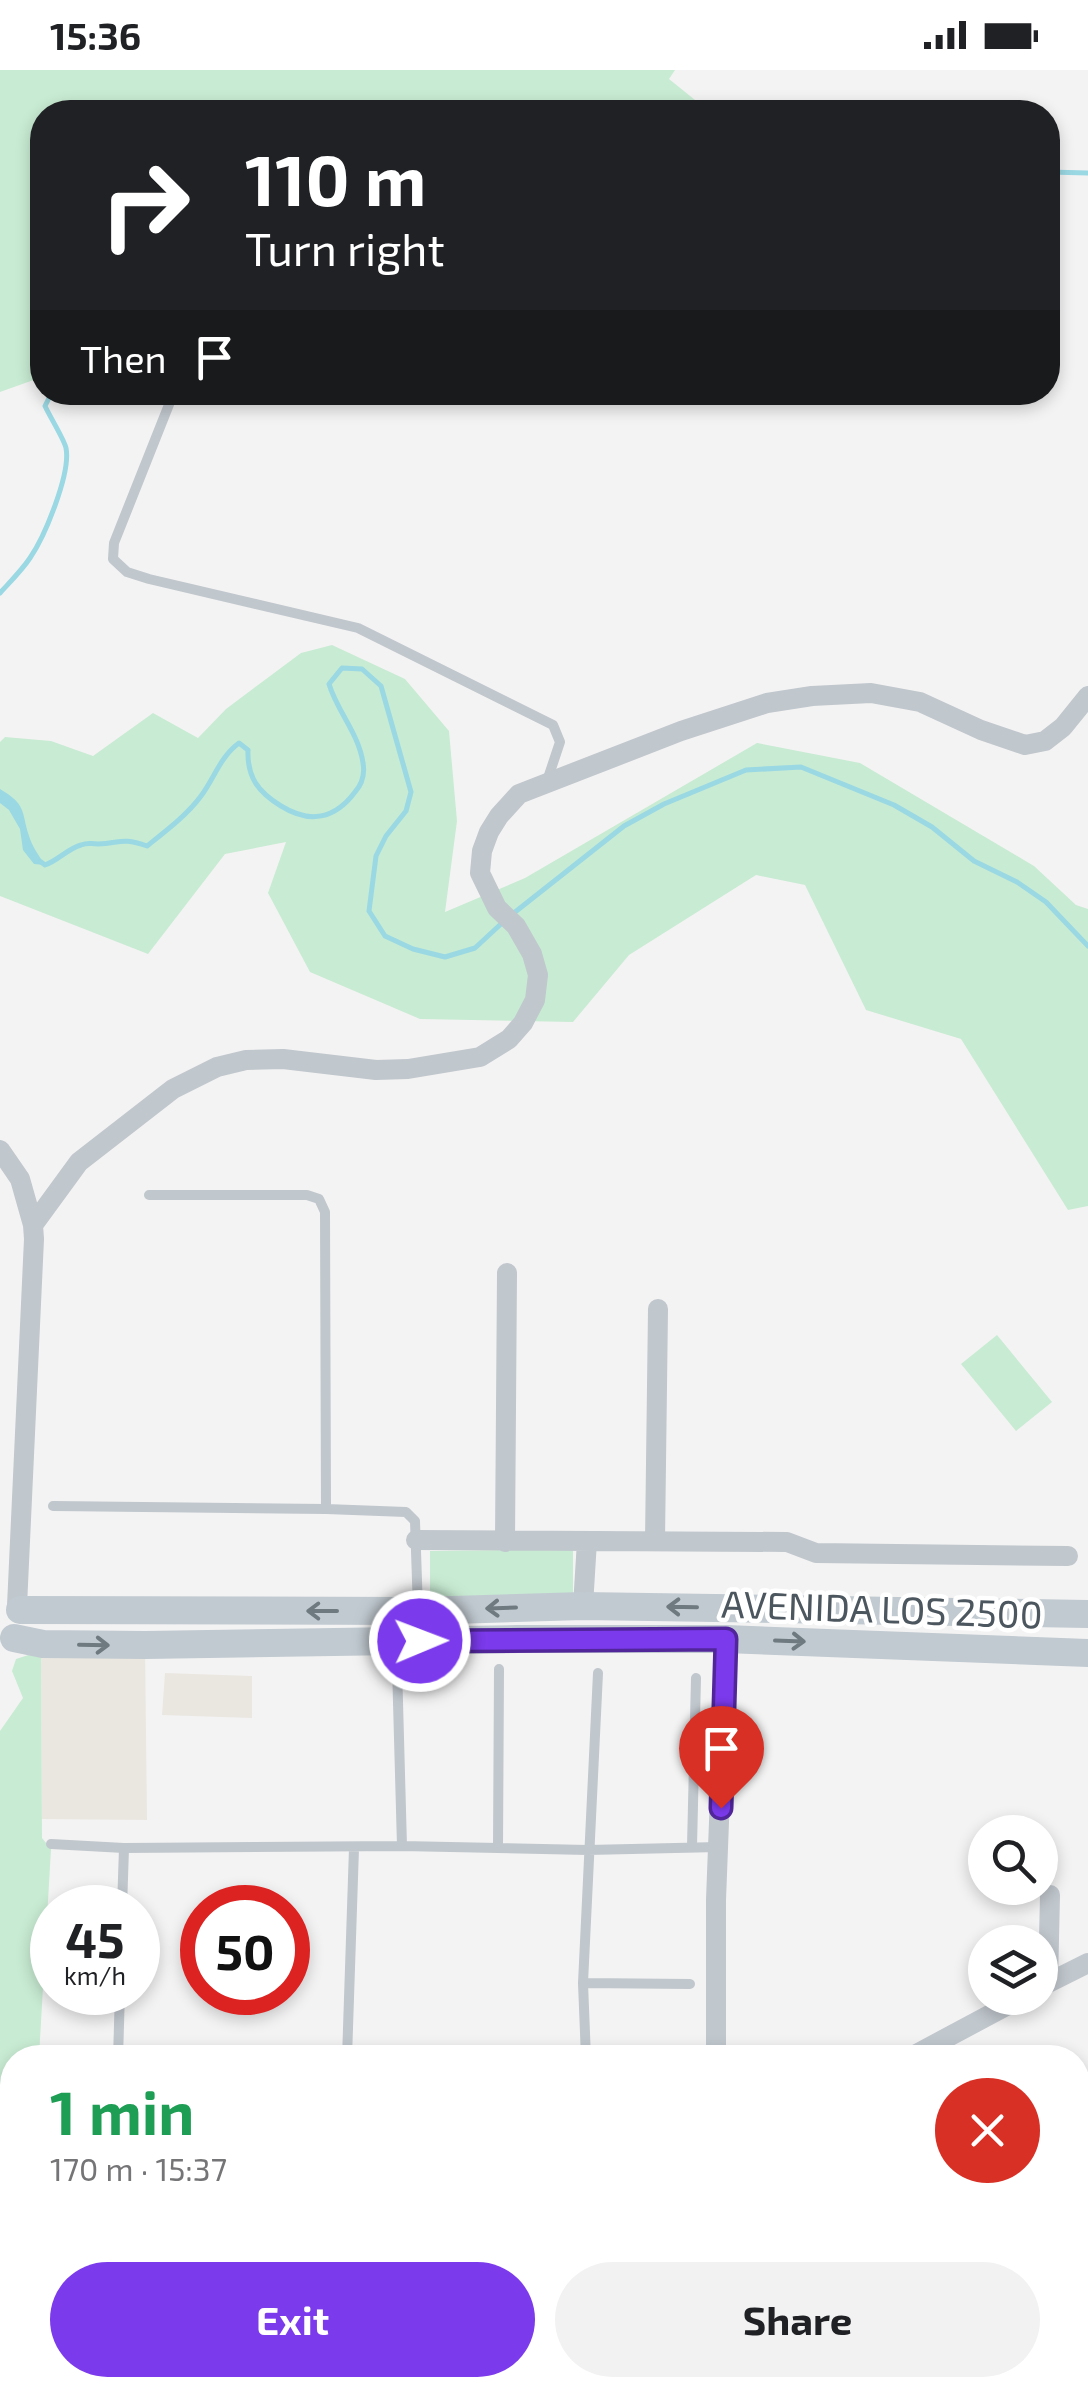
<!DOCTYPE html>
<html lang="en">
<head>
<meta charset="utf-8">
<style>
  body { margin:0; font-family:"Exo 2",sans-serif; background:#f2f2f2; color:#202124; height:100vh; display:flex; flex-direction:column; font-size:38px; white-space:nowrap }
  * { box-sizing:border-box; margin:0 }
  p { font-size:32px; color:#757577 }
  .icon { flex:none; width:55px; height:55px; fill:none; stroke:currentColor; stroke-width:2; stroke-linecap:round; stroke-linejoin:round }
  .map { position:relative; flex:1; overflow:hidden }
  .details { position:absolute; left:0px; top:1975px; width:1090px; height:352px; display:flex; flex-direction:column; background:#fff; border-radius:40px 40px 0 0; box-shadow:0 5px 15px #0003 }
  .details>* { flex:none }
  .guide { position:absolute; left:30px; top:30px; width:1030px; height:305px; border-radius:40px; box-shadow:0 5px 15px #0003; background:#202124; color:#fff; overflow:hidden }
  .fabs { position:absolute; left:968px; top:1745px; display:grid; gap:20px }
  .fabs a { display:grid; place-items:center; width:90px; height:90px; border-radius:50%; background:#fff; box-shadow:0 5px 15px #0003; font-size:50px }
  .speed { position:absolute; left:30px; top:1815px; display:flex; gap:20px; font-size:50px; font-weight:700; text-align:center }
  .speed>* { display:grid; place-content:center; width:130px; height:130px; border-radius:50%; background:#fff; box-shadow:0 5px 15px #0003; line-height:1 }
  .speed small { font-size:25px; font-weight:400 }
  .speed .limit { border:15px solid #d22; background:#fff; color:#111 }
  .pin { position:absolute; display:grid; place-items:center; width:85px; height:85px; color:#fff; margin:-102px -42px; border-radius:50% 50% 50% 0; rotate:-45deg; box-shadow:0 0 10px #0007 }
  .pin .icon { rotate:45deg }
  .me { position:absolute; width:110px; margin:-55px; rotate:89deg; stroke-linejoin:round; filter:drop-shadow(0 0 8px #0008) }
  .turn { display:flex; align-items:center; gap:35px; height:210px; padding:0 50px; font-size:45px }
  .turn .icon { width:130px; height:130px; stroke-width:2.5 }
  .turn b { display:block; font-size:70px; line-height:85px }
  .then { display:flex; align-items:center; height:95px; padding:0 50px; background:#0003; gap:20px; font-size:38px }
  .round { display:grid; place-items:center; flex:none; width:105px; height:105px; border-radius:52px; background:#f2f2f2 }
  .head { display:flex; align-items:center; justify-content:space-between; height:170px; padding:0 50px }
  h1 { font-size:60px; font-weight:700; line-height:75px; color:#1e9e55 }
  .primary-button { display:flex; gap:20px; margin-top:auto; padding:20px 50px }
  .primary-button a { flex:1; height:115px; border-radius:60px; background:#7c3aed; color:#fff; font-size:40px; font-weight:700; line-height:115px; text-align:center }
  .primary-button a+a { background:#f2f2f2; color:#202124 }
  .status { display:flex; justify-content:space-between; align-items:center; height:70px; padding:0 50px; background:#fff; direction:ltr }
  .status svg { height:28px; fill:currentColor }
  .map>svg:first-child { display:block }
  .commercial { fill:#eae7e1 }
  .green { fill:#c8ebd3 }
  .water { fill:#9ad8e3 }
  .lines { fill:none; stroke-linecap:round; stroke-linejoin:round }
  .stream { stroke:#9ad8e3; stroke-width:5 }
  .service { stroke:#c0c7cd; stroke-width:10 }
  .minor { stroke:#c0c7cd; stroke-width:20 }
  .tertiary { stroke:#c0c7cd; stroke-width:22 }
  .secondary { stroke:#c1cad1; stroke-width:28 }
  .oneway { stroke:#6f7980 }
  .route-casing { stroke:#51269a; stroke-width:25 }
  .route { stroke:#7c3aed; stroke-width:18 }
  .labels { text-anchor:middle; dominant-baseline:central; stroke-width:9; stroke-linejoin:round; paint-order:stroke }
  .street-label { font-size:38px; fill:#4c565e; stroke:#fff }
</style>
</head>
<body>
<div class="status"><b>15:36</b><svg viewBox="0 0 49 12"><path d="M0 12V9h3v3zM5 12V6h3v6zM10 12V3h3v9zM15 12V0h3v12zM26 1h20v11H26zM47 4h2v5h-2z"/></svg></div>
<div class="map">
<svg width="1088" height="2327" viewBox="0 0 1088 2327">
  <rect width="100%" height="100%" fill="#f4f3f3"/>
  <path class="commercial" d="M 145,1575 L 147,1750 L 42,1749 L 41,1581 Z
    M 165,1603 L 252,1606 L 252,1648 L 162,1645 Z"/>
  <path class="green" d="M 0,0 L 675,0 L 669,9 L 710,42 L 42,42 L 42,184 L 39,183 L 33,257 L 42,272 L 42,307 L 0,322 Z
    M 332,575 L 405,609 L 449,661 L 457,751 L 445,842 L 525,808 L 757,673 L 860,693 L 1034,796 L 1076,835 L 1088,839 L 1088,1136 L 1068,1140 L 961,969 L 866,940 L 805,815 L 756,805 L 629,885 L 573,952 L 420,949 L 310,902 L 268,823 L 286,772 L 225,784 L 148,884 L 0,826 L 0,672 L 5,667 L 51,671 L 93,686 L 153,643 L 198,668 L 226,639 L 301,583 Z
    M 997,1265 L 1052,1332 L 1016,1361 L 961,1294 Z
    M 573,1479 L 573,1528 L 430,1526 L 430,1481 Z
    M 41,1581 L 42,1768 L 51,1779 L 39,1987 L 12,1988 L 12,2227 L 4,2228 L 0,2211 L 0,1661 L 23,1628 L 12,1601 L 16,1589 Z
    M 217,2315 L 313,2315 L 289,2327 L 231,2327 Z"/>
  <path class="water" d="M 0,719 C 27,735 21,741 29,766 C 32,776 39,786 45,795 L 34,794 L 23,780 L 20,759 L 9,740 L 0,733 Z"/>
  <g class="lines">
    <path class="stream" d="M 1048,102 L 1088,103
      M 1048,185 L 1048,187
      M 0,523 C 10,512 22,500 30,488 C 45,466 71,403 66,378 C 64,369 50,347 45,336 L 52,322
      M 41,792 L 45,795 C 59,790 67,779 81,775 C 89,772 89,774 98,774 C 121,773 122,767 147,776 C 166,761 187,745 201,726 C 215,707 220,687 239,673 L 248,680 C 247,707 258,722 281,736 C 310,754 335,749 355,722 C 362,714 365,704 363,693 C 359,664 337,641 329,614 L 342,598 L 362,599 L 381,616 L 411,722 L 406,741 L 386,766 L 376,786 L 369,841 L 385,866 L 413,879 L 445,887 L 475,878 L 502,853
      M 510,846 L 624,756 L 664,734 L 746,700 L 801,697 L 894,735 L 932,757 L 974,791 L 1017,812 L 1046,832 L 1088,876"/>
    <path class="service" d="M 174,322 L 114,473 L 113,489 L 127,502 L 149,509 L 358,558 L 553,655 L 560,672 L 547,711
      M 149,1125 L 307,1125 L 319,1129 L 325,1142 L 326,1439 L 406,1442 L 415,1451 L 419,1570
      M 53,1436 L 326,1439
      M 397,1596 L 402,1776
      M 51,1774 L 124,1778 L 402,1776 L 588,1780 L 719,1777
      M 692,1777 L 696,1608
      M 498,1778 L 499,1599
      M 122,1838 L 124,1778
      M 583,1913 L 690,1914
      M 118,1988 L 120,1922
      M 347,1988 L 354,1778
      M 586,1988 L 583,1913 L 598,1603"/>
    <path class="minor" d="M 0,1080 L 20,1109 L 33,1155 L 34,1169 L 17,1536
      M 33,1155 L 79,1092 L 173,1019 L 217,997 L 246,990 L 283,989 L 376,1000 L 408,999 L 480,987 L 509,969 L 523,953 L 535,930 L 538,905 L 532,884 L 516,856 L 497,838 L 480,803 L 482,781 L 489,762 L 499,746 L 519,724 L 681,661 L 767,633 L 812,626 L 871,623 L 920,632 L 981,660 L 1025,675 L 1045,671 L 1063,657 L 1088,626
      M 416,1470 L 787,1472 L 816,1483 L 1068,1486
      M 655,1471 L 658,1239
      M 505,1472 L 507,1203
      M 583,1536 L 587,1471
      M 1048,1913 L 1050,1825
      M 1042,1916 L 1088,1893
      M 716,1988 L 716,1830 L 726,1569
      M 909,1988 L 1021,1928
      M 0,2228 L 12,2227
      M 1078,2246 L 1088,2240
      M 0,2308 L 12,2307
      M 27,2315 L 28,2327
      M 217,2315 L 231,2327
      M 835,2315 L 843,2327
      M 932,2315 L 940,2327
      M 289,2327 L 313,2315
      M 977,2327 L 994,2315"/>
    <path class="tertiary" d="M 1078,2142 L 1088,2136
      M 726,2327 L 748,2315"/>
    <path class="secondary" d="M 20,1540 L 419,1541 L 583,1536 L 1088,1544
      M 14,1568 L 43,1574 L 145,1575 L 518,1569 L 726,1569 L 1088,1583"/>
  </g>
  <defs><path id="oneway-shaft" d="M-6 0H5M1.5-3L5.5 0L1.5 3" fill="none" stroke-width="1.6" stroke-linecap="round" stroke-linejoin="round" transform="scale(2.5)"/></defs>
  <g class="oneway">
    <use href="#oneway-shaft" transform="translate(682 1537) rotate(-179)"/>
    <use href="#oneway-shaft" transform="translate(501 1538) rotate(178)"/>
    <use href="#oneway-shaft" transform="translate(322 1541) rotate(-180)"/>
    <use href="#oneway-shaft" transform="translate(790 1571) rotate(2)"/>
    <use href="#oneway-shaft" transform="translate(94 1575) rotate(1)"/>
  </g>
  <g class="lines">
    <g class="route-casing">
      <path id="route" d="M 420,1571 L 726,1569 L 721,1738"/>
    </g>
    <use href="#route" class="route"/>
  </g>
  <g class="labels">
    <g class="street-label">
      <text transform="translate(882 1538) rotate(2)">AVENIDA LOS 2500</text>
    </g>
  </g>
</svg>
<div class="fabs">
<a><svg class="icon" aria-label="search" viewBox="0 0 24 24"><circle cx="10" cy="10" r="6"/><path d="M15 15l6 6"/></svg></a>
<a><svg class="icon" aria-label="layers" viewBox="0 0 24 24"><path d="M12 4l9 5-9 5-9-5zM3 14l9 5 9-5"/></svg></a>
</div>
<div class="speed"><div>45<small>km/h</small></div><div class="limit">50</div></div>
<div class="pin" style="left:721px;top:1738px;background:#d93025"><svg class="icon" aria-label="arrive" viewBox="0 0 24 24"><path d="M6 21V4h12l-3 4 3 4H6"/></svg></div>
<svg class="me" style="left:420px;top:1571px" viewBox="-20 -20 40 40"><circle r="17" fill="#7c3aed" stroke="#fff" stroke-width="3"/><path d="M0-11L8 9 0 5-8 9z" fill="#fff"/></svg>
<div class="guide">
<div class="turn"><svg class="icon" aria-label="right" viewBox="0 0 24 24"><path d="M7 20v-9h11M14 6l5 5-5 5"/></svg><div><b>110 m</b>Turn right</div></div>
<div class="then">Then<svg class="icon" aria-label="arrive" viewBox="0 0 24 24"><path d="M6 21V4h12l-3 4 3 4H6"/></svg></div>
</div>
<section class="details">
<div class="head"><div><h1>1 min</h1><p>170 m · 15:37</p></div><a class="round" style="background:#d93025;color:#fff"><svg class="icon" aria-label="close" viewBox="0 0 24 24"><path d="M6 6l12 12M18 6L6 18"/></svg></a></div>
<div class="primary-button"><a>Exit</a><a>Share</a></div>
</section>
</div>
</body>
</html>
